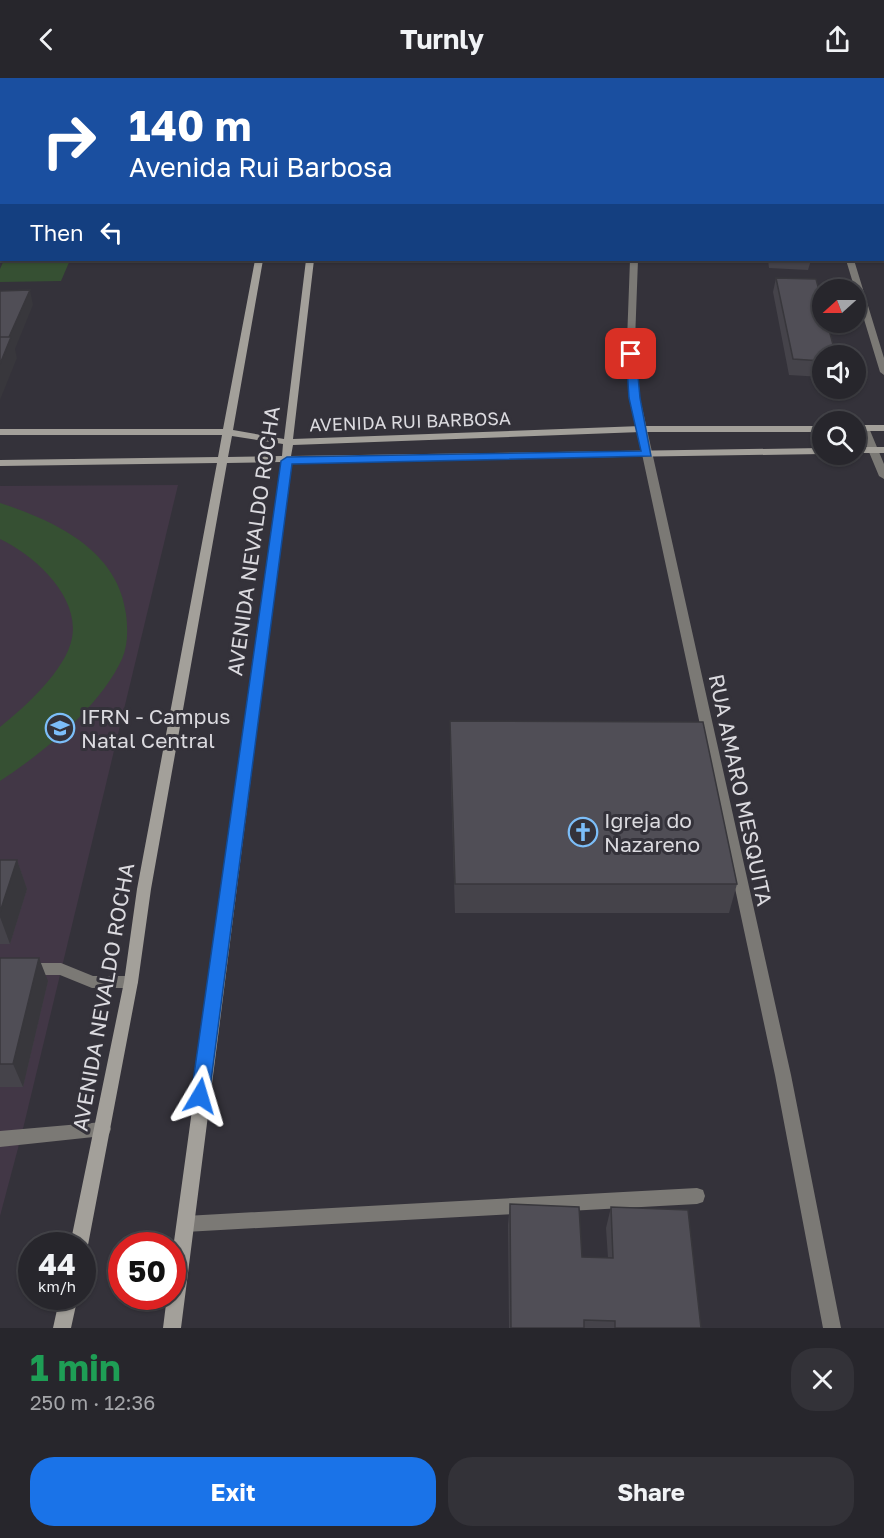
<!DOCTYPE html>
<html lang="en">
<head>
<meta charset="utf-8">
<style>
  body { margin:0; font-family:"Golos Text",sans-serif; background:#333238; color:#f1f3f6; height:100vh; display:flex; flex-direction:column; font-size:22px; white-space:nowrap }
  * { box-sizing:border-box; margin:0 }
  p { font-size:20px; color:#a4a5a9 }
  .icon { flex:none; width:33px; height:33px; fill:none; stroke:currentColor; stroke-width:2; stroke-linecap:round; stroke-linejoin:round }
  .map { position:relative; height:1250px; overflow:hidden }
  .panel { display:flex; flex-direction:column; background:#27262c; flex:1 }
  .panel>* { flex:none }
  .banner { position:absolute; left:0px; top:0px; width:885px; height:183px; box-shadow:0 2px 4px #0004,0 0 0 2px #434348; background:#1a4fa0; color:#fff; overflow:hidden }
  .needle { width:39px; rotate:249deg }
  .buttons { position:absolute; left:812px; top:201px; display:grid; gap:12px }
  .buttons a { display:grid; place-items:center; width:54px; height:54px; border-radius:50%; background:#27262c; box-shadow:0 2px 4px #0004,0 0 0 2px #434348; font-size:30px }
  .speed { position:absolute; left:18px; top:1154px; display:flex; gap:12px; font-size:30px; font-weight:700; text-align:center }
  .speed>* { display:grid; place-content:center; width:78px; height:78px; border-radius:50%; background:#27262c; box-shadow:0 2px 4px #0004,0 0 0 2px #434348; line-height:1 }
  .speed small { font-size:15px; font-weight:400 }
  .speed .limit { border:9px solid #d22; background:#fff; color:#111 }
  .pin { position:absolute; display:grid; place-items:center; width:51px; height:51px; color:#fff; margin:-26px; border-radius:12px; box-shadow:0 3px 9px #0006 }
  .me { position:absolute; width:66px; margin:-33px; rotate:7deg; stroke-linejoin:round; filter:drop-shadow(0 0 4px #0008) }
  .turn { display:flex; align-items:center; gap:21px; height:126px; padding:0 30px; font-size:27px }
  .turn .icon { width:78px; height:78px; stroke-width:2.5 }
  .turn b { display:block; font-size:42px; line-height:51px }
  .then { display:flex; align-items:center; height:57px; padding:0 30px; background:#0003; gap:12px; font-size:22px }
  .round { display:grid; place-items:center; flex:none; width:63px; height:63px; border-radius:24px; background:#333238 }
  .head { display:flex; align-items:center; justify-content:space-between; height:102px; padding:0 30px }
  h1 { font-size:36px; font-weight:700; line-height:45px; color:#1e9e55 }
  .button { display:flex; gap:12px; margin-top:auto; padding:12px 30px }
  .button a { flex:1; height:69px; border-radius:24px; background:#1a73e8; color:#fff; font-size:24px; font-weight:700; line-height:69px; text-align:center }
  .button a+a { background:#333238; color:#f1f3f6 }
  header { display:flex; justify-content:space-between; align-items:center; height:78px; padding:0 30px; background:#27262c; font-size:27px; font-weight:700 }
  .map>svg:first-child { display:block }
  .education { fill:#423746 }
  .green { fill:#365033 }
  .lines { fill:none; stroke-linecap:round; stroke-linejoin:round }
  .service { fill:#7b7975; fill-rule:evenodd }
  .minor { fill:#7b7975; fill-rule:evenodd }
  .secondary { fill:#a3a09a; fill-rule:evenodd }
  .wall { fill:#45434a }
  .shaded-wall { fill:#38373c }
  .building { fill:#504e56; stroke:#38373c; stroke-width:1.5 }
  .route { fill:#1a73e8; stroke:#114b97; stroke-width:1.5 }
  .labels { text-anchor:middle; dominant-baseline:central; stroke-width:6; stroke-linejoin:round; paint-order:stroke }
  .far-street-label { font-size:18px; fill:#dbdadf; stroke:#34323a }
  .street-label { font-size:21px; fill:#dbdadf; stroke:#34323a }
  .poi-label { font-size:21px; fill:#dbdadf; stroke:#34323a; text-anchor:start }
</style>
</head>
<body>
<header><svg class="icon" aria-label="back" viewBox="0 0 24 24"><path d="M15 5l-7 7 7 7"/></svg>Turnly<svg class="icon" aria-label="share" viewBox="0 0 24 24"><path d="M12 15V3M7 8l5-5 5 5M5 13v7h14v-7"/></svg></header>
<div class="map">
<svg width="884" height="1250" viewBox="0 0 884 1250">
  <rect width="100%" height="100%" fill="#34323a"/>
  <path class="education" d="M 178,407 L 21,1059 L 0,1138 L 0,408 Z"/>
  <path class="green" d="M 4,182 L 70,182 L 61,203 L 0,204 L 0,191 Z
    M 0,425 C 55,443 118,472 126,536 C 128,551 128,567 122,581 C 99,630 44,674 0,703 L 0,649 C 25,629 66,592 72,560 C 80,518 34,477 0,461 Z"/>
  <g class="lines">
    <path class="service" d="M 0,885 L 61,885 L 93,898 L 131,898 L 136,900 L 138,904 L 136,908 L 131,910 L 92,910 L 60,897 L 0,897 Z
      M 103,1044 L 109,1046 L 111,1051 L 109,1056 L 103,1058 L 0,1069 L 0,1053 Z
      M 697,1110 L 703,1112 L 705,1118 L 703,1124 L 697,1126 L 185,1154 L 179,1152 L 177,1146 L 179,1140 L 185,1138 Z"/>
    <path class="minor" d="M 56,0 L 62,0 L 62,2 L 56,2 Z
      M 366,0 L 574,0 L 363,2 Z
      M 638,0 L 644,0 L 644,2 L 638,2 Z
      M 793,0 L 799,0 L 799,2 L 793,2 Z
      M 0,79 L 2,79 L 2,83 L 0,83 Z
      M 0,97 L 2,97 L 0,104 Z
      M 630,182 L 638,182 L 635,263 L 640,320 L 791,997 L 841,1250 L 823,1250 L 775,997 L 630,320 L 627,263 Z
      M 846,182 L 854,182 L 884,280 L 884,297 L 880,294 Z
      M 864,347 L 869,350 L 884,386 L 884,401 L 879,398 L 859,350 Z"/>
    <path class="secondary" d="M 292,0 L 298,0 L 291,2 Z
      M 331,0 L 337,0 L 330,2 Z
      M 255,182 L 263,182 L 233,352 L 284,361 L 306,182 L 314,182 L 293,361 L 641,348 L 822,348 L 822,354 L 641,354 L 293,367 L 291,378 L 822,370 L 822,376 L 291,384 L 181,1250 L 163,1250 L 167,1218 L 172,1218 L 172,1178 L 281,384 L 227,385 L 151,811 L 138,904 L 88,1167 L 82,1174 L 82,1167 L 70,1167 L 124,904 L 137,811 L 217,385 L 0,388 L 0,382 L 218,379 L 222,357 L 0,357 L 0,351 L 223,351 ZM 232,358 L 283,366 L 282,378 L 228,379 Z
      M 855,347 L 884,347 L 884,353 L 855,353 Z
      M 855,369 L 884,369 L 884,375 L 855,375 Z
      M 60,1218 L 78,1218 L 71,1250 L 53,1250 Z"/>
  </g>
  <path class="wall" d="M 173,0 L 265,0 L 265,2 L 173,2 Z
    M 768,182 L 811,182 L 808,192 L 769,190 Z
    M 776,200 L 822,278 L 822,299 L 789,297 L 773,214 Z
    M 450,643 L 737,806 L 729,835 L 455,835 L 450,672 Z
    M 0,782 L 17,782 L 27,811 L 10,866 L 0,866 Z
    M 0,880 L 48,903 L 23,1009 L 0,1009 Z
    M 510,1126 L 582,1179 L 608,1180 L 606,1150 L 611,1129 L 701,1250 L 509,1250 L 508,1147 Z"/>
  <path class="shaded-wall" d="M 30,212 L 33,227 L 15,271 L 17,280 L 0,322 L 0,286 L 9,259 Z
    M 17,782 L 27,811 L 10,866 L 0,839 L 0,834 Z
    M 39,880 L 48,903 L 23,1009 L 13,986 Z"/>
  <path class="building" d="M 776,200 L 816,201 L 822,224 L 822,244 L 827,244 L 836,278 L 822,278 L 822,283 L 793,281 Z
    M 30,212 L 9,259 L 0,259 L 0,213 Z
    M 0,259 L 11,259 L 0,286 Z
    M 450,643 L 703,644 L 737,806 L 455,806 Z
    M 0,782 L 17,782 L 0,834 Z
    M 0,880 L 39,880 L 13,986 L 0,986 Z
    M 510,1126 L 579,1129 L 582,1179 L 613,1180 L 611,1129 L 688,1132 L 701,1250 L 615,1250 L 615,1243 L 584,1242 L 584,1250 L 511,1250 Z"/>
  <path class="route" d="M 631,273 L 636,276 L 640,320 L 651,378 L 292,386 L 209,1018 L 207,1024 L 200,1026 L 194,1024 L 191,1018 L 281,383 L 287,379 L 641,373 L 629,320 L 626,276 Z"/>
  <defs>
    <g id="university-ring" transform="scale(1.5)"><circle r="9.5" fill="#34323a" stroke="#7cbef9" stroke-width="1.5"/><path d="M0-5L7-2L0 1L-7-2ZM-4 1L0 2.5L4 1V4Q0 6-4 4Z" fill="#7cbef9"/></g>
    <g id="church-ring" transform="scale(1.5)"><circle r="9.5" fill="#34323a" stroke="#7cbef9" stroke-width="1.5"/><path d="M-1.2-6h2.4v3.5h3.3v2.4h-3.3V6h-2.4V-.1h-3.3v-2.4h3.3Z" fill="#7cbef9"/></g>
  </defs>
  <g fill-rule="evenodd">
    <use href="#university-ring" x="60" y="650"/>
    <use href="#church-ring" x="583" y="754"/>
  </g>
  <g class="labels">
    <g class="far-street-label">
      <text transform="translate(410 343) rotate(-2)">AVENIDA RUI BARBOSA</text>
    </g>
    <g class="street-label">
      <text transform="translate(253 463) rotate(-82)">AVENIDA NEVALDO ROCHA</text>
      <text transform="translate(741 712) rotate(78)">RUA AMARO MESQUITA</text>
      <text transform="translate(103 919) rotate(-80)">AVENIDA NEVALDO ROCHA</text>
    </g>
    <g class="poi-label">
      <text x="81" y="638">IFRN - Campus<tspan x="81" dy="24">Natal Central</tspan></text>
      <text x="604" y="742">Igreja do<tspan x="604" dy="24">Nazareno</tspan></text>
    </g>
  </g>
</svg>
<div class="buttons">
<a><svg class="needle" viewBox="-14 -14 28 28"><path d="M0-13l5 13h-10z" fill="#e53935"/><path d="M0 13l5-13h-10z" fill="#a4a5a9"/></svg></a>
<a><svg class="icon" aria-label="sound" viewBox="0 0 24 24"><path d="M4 9h4l5-4v14l-5-4H4zM17 9q2 3 0 6"/></svg></a>
<a><svg class="icon" aria-label="search" viewBox="0 0 24 24"><circle cx="10" cy="10" r="6"/><path d="M15 15l6 6"/></svg></a>
</div>
<div class="speed"><div>44<small>km/h</small></div><div class="limit">50</div></div>
<div class="pin" style="left:631px;top:276px;background:#d93025"><svg class="icon" aria-label="arrive" viewBox="0 0 24 24"><path d="M6 21V4h12l-3 4 3 4H6"/></svg></div>
<svg class="me" style="left:200px;top:1018px" viewBox="-20 -20 40 40"><path d="M0-17L14 15 0 8-14 15z" fill="#1a73e8" stroke="#fff" stroke-width="4"/></svg>
<div class="banner">
<div class="turn"><svg class="icon" aria-label="right" viewBox="0 0 24 24"><path d="M7 20v-9h11M14 6l5 5-5 5"/></svg><div><b>140 m</b>Avenida Rui Barbosa</div></div>
<div class="then">Then<svg class="icon" aria-label="left" viewBox="0 0 24 24"><path d="M17 20v-9H6M10 6l-5 5 5 5"/></svg></div>
</div>
</div>
<section class="panel">
<div class="head"><div><h1>1 min</h1><p>250 m · 12:36</p></div><a class="round"><svg class="icon" aria-label="close" viewBox="0 0 24 24"><path d="M6 6l12 12M18 6L6 18"/></svg></a></div>
<div class="button"><a>Exit</a><a>Share</a></div>
</section>
</body>
</html>
